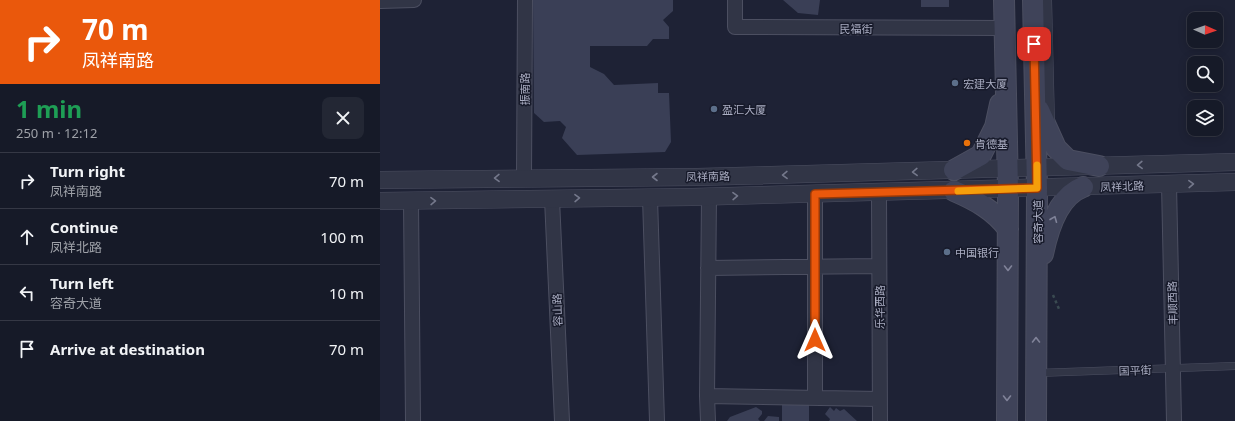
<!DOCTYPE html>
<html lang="en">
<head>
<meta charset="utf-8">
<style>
  body { margin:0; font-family:"Noto Sans","Noto Sans SC",sans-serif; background:#232734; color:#f1f3f6; height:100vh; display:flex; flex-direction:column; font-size:15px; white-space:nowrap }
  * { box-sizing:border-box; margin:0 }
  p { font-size:13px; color:#9ea1a8 }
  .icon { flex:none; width:22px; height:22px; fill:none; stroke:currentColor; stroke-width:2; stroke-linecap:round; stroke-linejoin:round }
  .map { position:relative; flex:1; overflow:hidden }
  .sheet { display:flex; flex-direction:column; background:#161a28; width:380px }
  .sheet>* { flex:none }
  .hud { background:#ea580c; color:#fff; overflow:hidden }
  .needle { width:26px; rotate:92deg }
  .buttons { position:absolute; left:807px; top:12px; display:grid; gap:8px }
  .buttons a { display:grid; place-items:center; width:36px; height:36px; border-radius:8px; background:#161a28; box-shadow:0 2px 10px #0003,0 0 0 1px #353845; font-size:20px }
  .pin { position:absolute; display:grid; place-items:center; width:34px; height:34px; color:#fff; margin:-17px; border-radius:8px; box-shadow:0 2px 6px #0006 }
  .me { position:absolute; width:44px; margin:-22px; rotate:0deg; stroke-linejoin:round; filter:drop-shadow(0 0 3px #0008) }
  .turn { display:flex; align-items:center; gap:14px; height:84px; padding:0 16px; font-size:18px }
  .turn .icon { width:52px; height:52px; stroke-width:2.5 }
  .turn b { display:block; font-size:28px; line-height:34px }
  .round { display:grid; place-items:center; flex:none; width:42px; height:42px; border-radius:8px; background:#232734 }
  .headline { display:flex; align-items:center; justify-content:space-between; height:68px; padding:0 16px }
  h1 { font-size:24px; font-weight:700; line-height:30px; color:#1e9e55 }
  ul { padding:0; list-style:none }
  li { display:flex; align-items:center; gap:12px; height:56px; padding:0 16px; border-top:1px solid #353845 }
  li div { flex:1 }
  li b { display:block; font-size:15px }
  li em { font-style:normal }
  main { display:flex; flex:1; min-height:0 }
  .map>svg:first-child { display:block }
  .building { fill:#3a3f56 }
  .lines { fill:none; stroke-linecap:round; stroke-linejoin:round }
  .service-casing { stroke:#4c4f61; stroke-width:8 }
  .minor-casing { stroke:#4c4f61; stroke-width:16 }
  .tertiary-casing { stroke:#4c4f61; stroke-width:18 }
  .secondary-casing { stroke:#4c4f61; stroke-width:22 }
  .path { stroke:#3a4a51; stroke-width:2.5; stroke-dasharray:3 3; stroke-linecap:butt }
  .service { stroke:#313546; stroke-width:7 }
  .minor { stroke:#313546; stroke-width:14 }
  .tertiary { stroke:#313546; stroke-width:17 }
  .secondary { stroke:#3f4359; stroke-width:20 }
  .oneway { stroke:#74788b }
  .oneway2 { stroke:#808399 }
  .route-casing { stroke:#983908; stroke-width:10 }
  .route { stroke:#ea580c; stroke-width:7 }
  .slow { stroke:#f59e0b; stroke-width:7 }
  .service-dot { fill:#5c6f8a; stroke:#171a2a; stroke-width:1.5 }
  .food-dot { fill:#e8710a; stroke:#171a2a; stroke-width:1.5 }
  .labels { text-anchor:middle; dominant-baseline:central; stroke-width:3; stroke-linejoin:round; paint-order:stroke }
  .street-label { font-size:11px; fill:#abaec3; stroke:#171a2a }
  .poi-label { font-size:11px; fill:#abaec3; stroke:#171a2a; text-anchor:start }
</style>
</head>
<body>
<main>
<section class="sheet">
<div class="hud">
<div class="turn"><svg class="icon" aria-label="right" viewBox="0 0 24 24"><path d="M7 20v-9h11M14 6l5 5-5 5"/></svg><div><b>70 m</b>凤祥南路</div></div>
</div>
<div class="headline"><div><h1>1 min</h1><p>250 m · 12:12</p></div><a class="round"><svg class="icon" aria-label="close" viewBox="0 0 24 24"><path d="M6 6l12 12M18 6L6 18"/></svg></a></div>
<ul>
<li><svg class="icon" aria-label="right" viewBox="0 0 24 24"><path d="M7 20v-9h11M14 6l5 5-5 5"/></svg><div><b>Turn right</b><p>凤祥南路</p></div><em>70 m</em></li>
<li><svg class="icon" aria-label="ahead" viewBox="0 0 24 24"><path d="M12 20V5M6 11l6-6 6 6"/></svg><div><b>Continue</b><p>凤祥北路</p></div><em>100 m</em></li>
<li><svg class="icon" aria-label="left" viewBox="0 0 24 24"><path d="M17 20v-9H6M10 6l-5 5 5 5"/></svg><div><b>Turn left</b><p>容奇大道</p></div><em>10 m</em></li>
<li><svg class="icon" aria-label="arrive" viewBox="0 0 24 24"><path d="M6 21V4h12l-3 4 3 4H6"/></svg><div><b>Arrive at destination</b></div><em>70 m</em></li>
</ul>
</section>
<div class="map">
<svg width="855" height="421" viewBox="0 0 855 421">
  <rect width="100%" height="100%" fill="#1e2235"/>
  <path class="building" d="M 153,0 L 293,0 L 293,11 L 283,20 L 289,27 L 289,39 L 273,39 L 267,46 L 210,46 L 210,67 L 224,74 L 234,85 L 278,83 L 278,93 L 289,93 L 291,142 L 285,152 L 197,155 L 182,138 L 186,127 L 180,121 L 164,122 L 154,113 Z
    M 403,0 L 440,0 L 438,15 L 418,13 Z
    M 541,0 L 569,0 L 569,7 L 541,7 Z
    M 429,403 L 429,421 L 402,421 L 402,404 Z
    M 376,407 L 382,411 L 382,414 L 378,419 L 380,421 L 347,421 L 350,417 Z
    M 450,407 L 454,411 L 456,408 L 460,411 L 464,409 L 477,421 L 449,421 L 450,419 L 445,414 Z
    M 388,416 L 399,417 L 399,421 L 384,421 Z"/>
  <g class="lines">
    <g class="service-casing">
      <path id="service" d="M 657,373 L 855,366"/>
    </g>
    <g class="minor-casing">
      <path id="minor" d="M 355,0 L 355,27 L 625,28
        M 0,1 L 34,0
        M 144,177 L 145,0
        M 789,184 L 794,421
        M 499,193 L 500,421
        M 435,194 L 435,398
        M 270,198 L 277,421
        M 172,199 L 182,421
        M 31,201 L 33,421
        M 328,268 L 499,266
        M 327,396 L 329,197
        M 328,421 L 327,396 L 499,399"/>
    </g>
    <g class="tertiary-casing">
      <path id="tertiary" d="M 663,0 L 666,125
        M 0,180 L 317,177 L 855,162
        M 0,201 L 312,197 L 855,182"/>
    </g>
    <g class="secondary-casing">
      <path id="secondary" d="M 624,0 L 628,189 L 627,421
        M 653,0 L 657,188 L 656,421
        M 659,110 L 676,148 L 688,160 L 719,166
        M 574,170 L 601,155 L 615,127 L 620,104
        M 574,191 C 595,200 614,210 628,229
        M 663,254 C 668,230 678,196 703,187"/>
    </g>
    <path class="path" d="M 673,295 L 679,309"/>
    <use href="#service" class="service"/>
    <use href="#minor" class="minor"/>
    <use href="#tertiary" class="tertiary"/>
    <use href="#secondary" class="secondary"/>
  </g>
  <defs><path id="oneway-chevron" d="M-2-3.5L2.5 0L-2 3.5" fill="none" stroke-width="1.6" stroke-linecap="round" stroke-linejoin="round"/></defs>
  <g class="oneway">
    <use href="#oneway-chevron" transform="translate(760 165) rotate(178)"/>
    <use href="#oneway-chevron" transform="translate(535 172) rotate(178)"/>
    <use href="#oneway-chevron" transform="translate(405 175) rotate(179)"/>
    <use href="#oneway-chevron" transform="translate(275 177) rotate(180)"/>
    <use href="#oneway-chevron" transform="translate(117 178) rotate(179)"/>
    <use href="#oneway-chevron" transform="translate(811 184) rotate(-2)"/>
    <use href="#oneway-chevron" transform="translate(355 196) rotate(-1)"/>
    <use href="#oneway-chevron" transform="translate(197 198) rotate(-1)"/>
    <use href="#oneway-chevron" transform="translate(53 201) rotate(-1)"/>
  </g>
  <g class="oneway2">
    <use href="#oneway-chevron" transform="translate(674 219) rotate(-68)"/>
    <use href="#oneway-chevron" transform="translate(628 268) rotate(90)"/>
    <use href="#oneway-chevron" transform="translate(656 340) rotate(-90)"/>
    <use href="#oneway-chevron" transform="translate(627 398) rotate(90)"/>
  </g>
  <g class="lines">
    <g class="route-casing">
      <path id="route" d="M 435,340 L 435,194 L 657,188 L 654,44"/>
    </g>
    <use href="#route" class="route"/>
    <path class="slow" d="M 578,191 L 657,188 L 657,165"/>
  </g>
  <g class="service-dot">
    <circle cx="575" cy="83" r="4"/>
    <circle cx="334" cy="109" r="4"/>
    <circle cx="567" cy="252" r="4"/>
  </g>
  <circle class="food-dot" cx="587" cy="143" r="4"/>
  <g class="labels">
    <g class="street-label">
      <text x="476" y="28">民福街</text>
      <text transform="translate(144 89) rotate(-90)">振南路</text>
      <text transform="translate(328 176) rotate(-1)">凤祥南路</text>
      <text transform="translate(742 186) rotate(-2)">凤祥北路</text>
      <text transform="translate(657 222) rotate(-90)">容奇大道</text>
      <text transform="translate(792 303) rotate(-91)">丰顺西路</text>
      <text transform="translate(499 307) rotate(-90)">乐华西路</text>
      <text transform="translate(177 310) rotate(-92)">容山路</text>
      <text transform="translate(755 370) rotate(-2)">国平街</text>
    </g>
    <g class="poi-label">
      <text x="583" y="83">宏建大厦</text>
      <text x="342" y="109">盈汇大厦</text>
      <text x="595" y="143">肯德基</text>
      <text x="575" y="252">中国银行</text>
    </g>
  </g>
</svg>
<div class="buttons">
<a><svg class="needle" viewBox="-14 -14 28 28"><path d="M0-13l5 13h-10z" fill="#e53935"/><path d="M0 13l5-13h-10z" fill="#9ea1a8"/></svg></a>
<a><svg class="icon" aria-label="search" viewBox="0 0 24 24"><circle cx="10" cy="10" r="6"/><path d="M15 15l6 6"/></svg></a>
<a><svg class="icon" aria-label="layers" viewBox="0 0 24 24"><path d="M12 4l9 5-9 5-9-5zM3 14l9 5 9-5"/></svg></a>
</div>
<div class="pin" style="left:654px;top:44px;background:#d93025"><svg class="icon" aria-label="arrive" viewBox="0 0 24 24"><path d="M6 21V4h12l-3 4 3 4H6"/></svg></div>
<svg class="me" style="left:435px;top:340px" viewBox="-20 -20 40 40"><path d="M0-17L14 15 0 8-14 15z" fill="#ea580c" stroke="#fff" stroke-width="4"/></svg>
</div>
</main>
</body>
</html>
